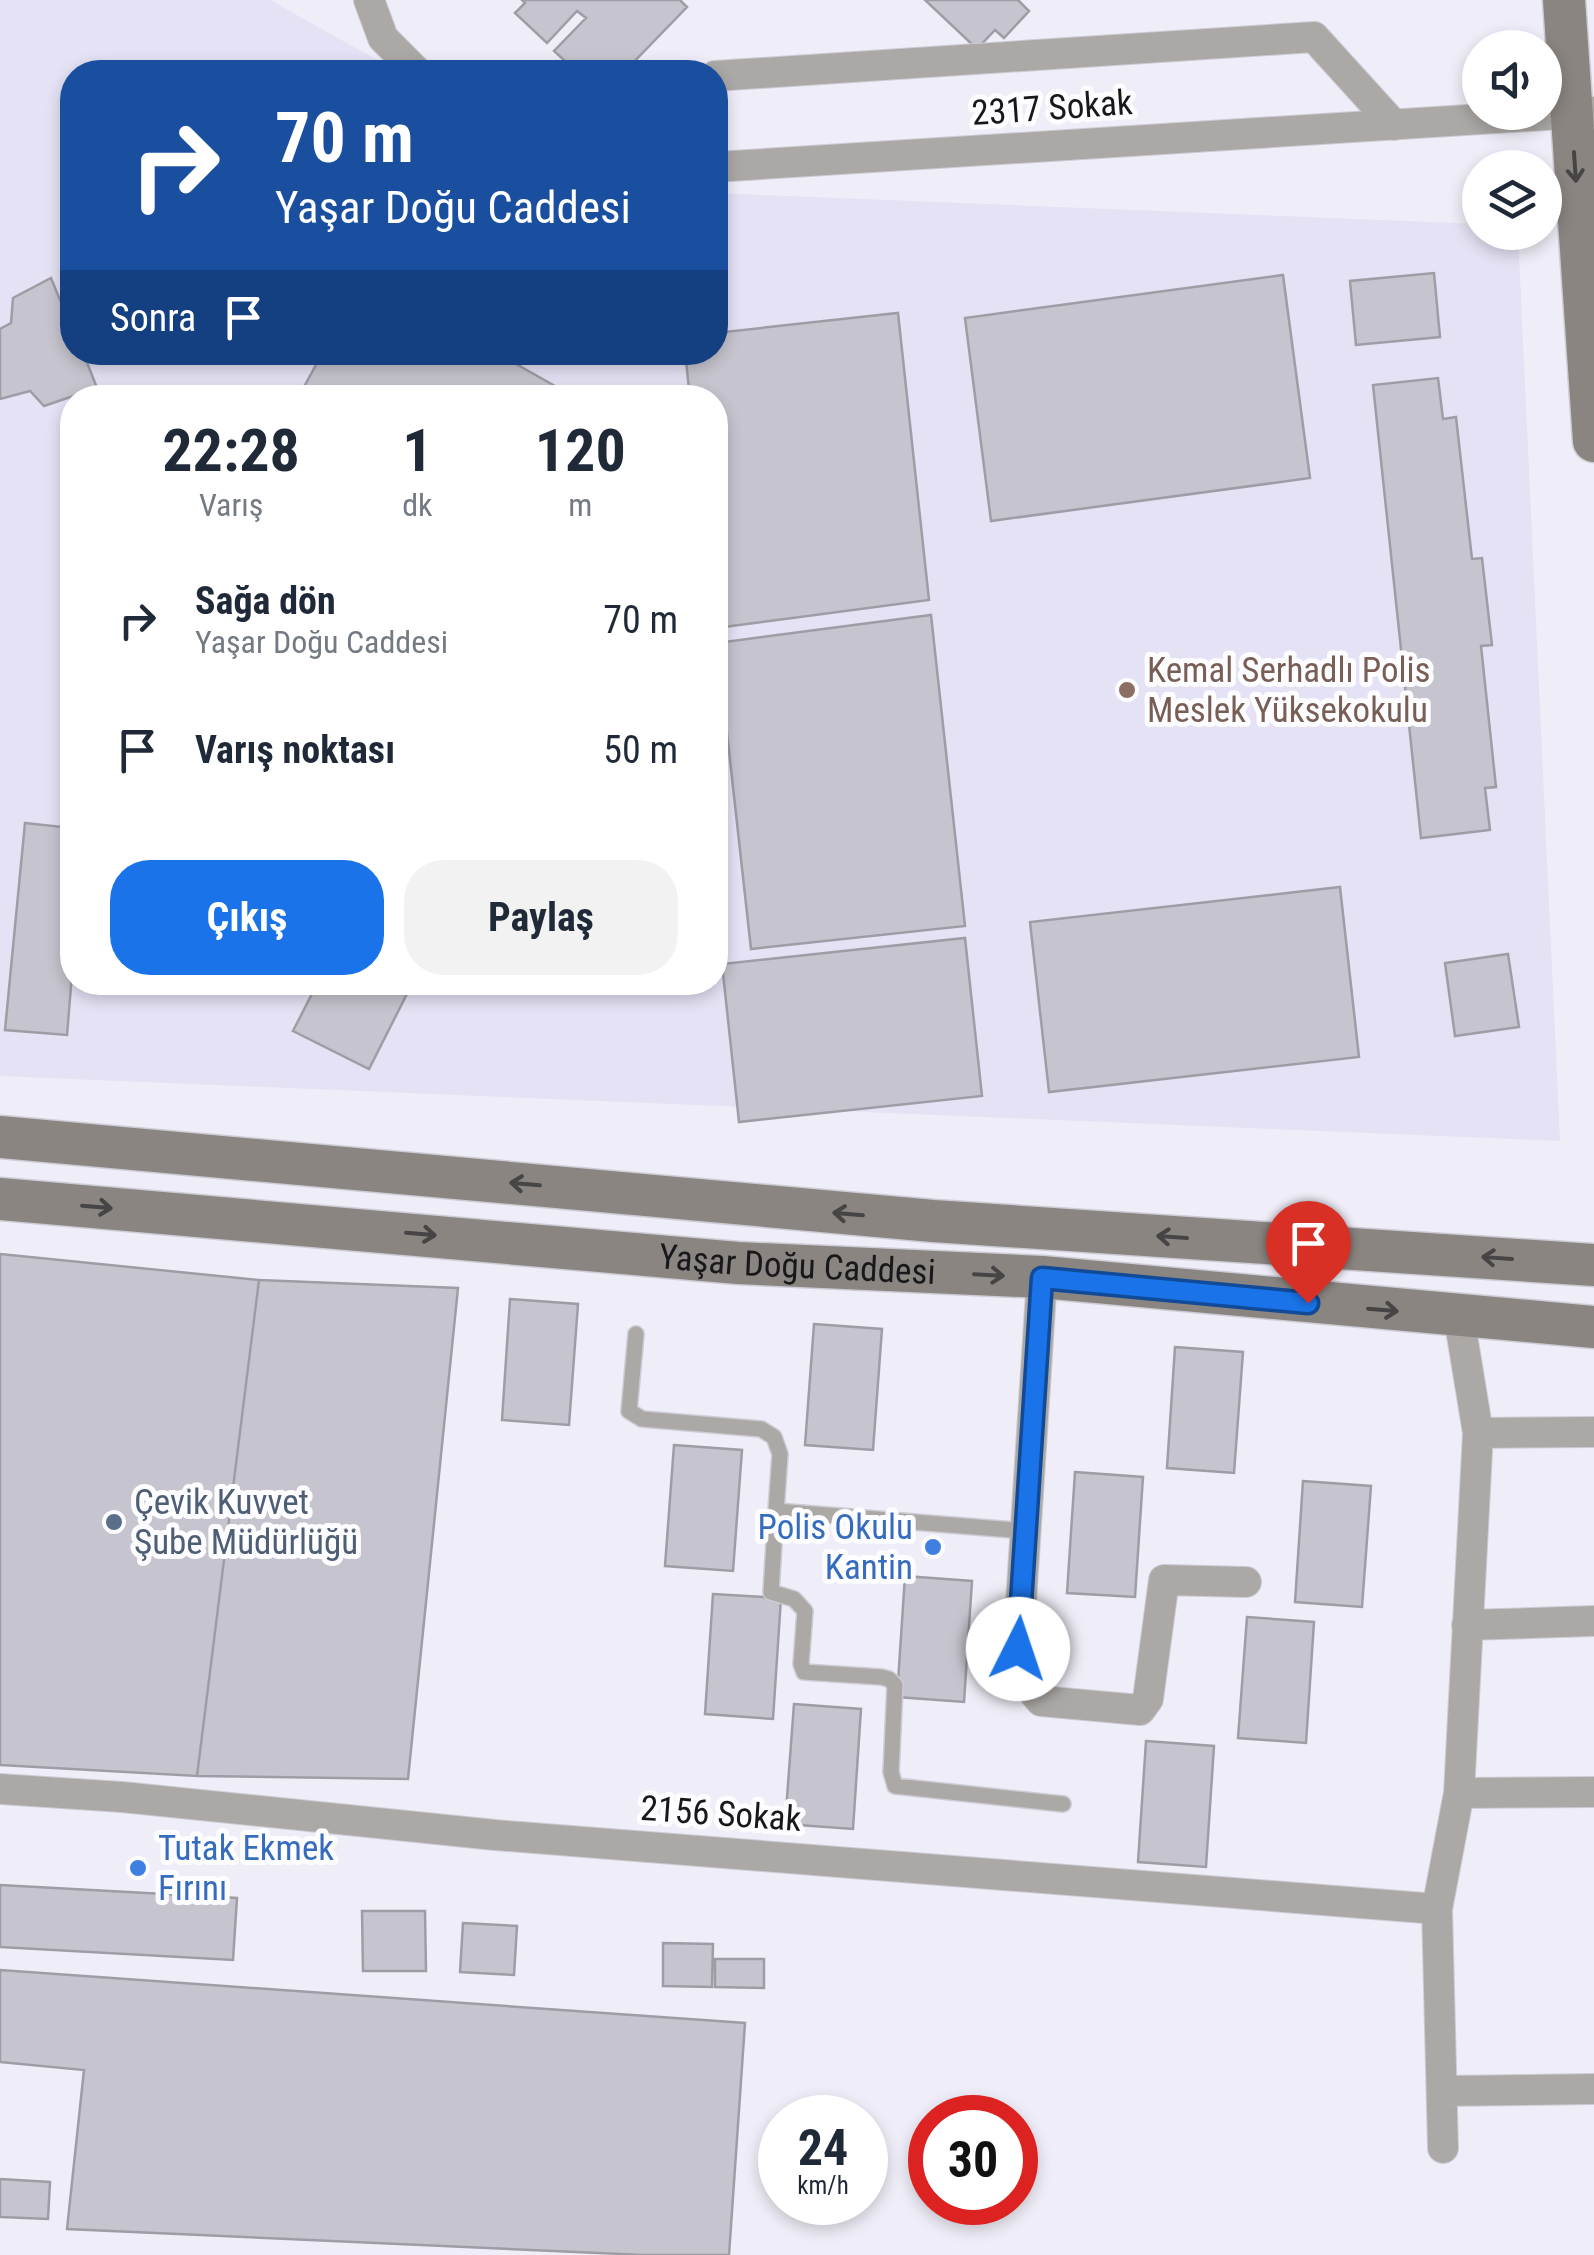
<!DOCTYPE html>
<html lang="tr">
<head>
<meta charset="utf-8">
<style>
  body { margin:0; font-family:"Roboto Condensed",sans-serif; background:#f2f2f3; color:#1f2937; height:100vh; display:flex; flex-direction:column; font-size:38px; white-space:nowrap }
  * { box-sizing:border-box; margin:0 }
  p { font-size:32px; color:#747a83 }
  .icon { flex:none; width:55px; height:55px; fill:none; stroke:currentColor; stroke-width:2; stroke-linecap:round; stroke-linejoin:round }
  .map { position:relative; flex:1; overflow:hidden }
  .side { position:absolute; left:60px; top:385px; width:668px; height:610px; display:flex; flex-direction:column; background:#fff; border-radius:40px; box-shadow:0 5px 15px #0003 }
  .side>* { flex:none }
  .hud { position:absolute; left:60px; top:60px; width:668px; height:305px; border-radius:40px; box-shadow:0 5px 15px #0003; background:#1a4fa0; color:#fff; overflow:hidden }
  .tools { position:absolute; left:1462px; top:30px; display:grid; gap:20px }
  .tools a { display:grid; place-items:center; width:100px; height:100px; border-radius:50%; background:#fff; box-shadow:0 5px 15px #0003; font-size:50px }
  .speed { position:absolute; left:758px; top:2095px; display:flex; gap:20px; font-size:50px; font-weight:700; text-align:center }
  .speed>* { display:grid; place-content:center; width:130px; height:130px; border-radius:50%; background:#fff; box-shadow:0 5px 15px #0003; line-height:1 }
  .speed small { font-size:25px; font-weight:400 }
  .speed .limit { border:15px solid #d22; background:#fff; color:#111 }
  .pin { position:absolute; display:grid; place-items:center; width:85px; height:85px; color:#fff; margin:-102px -42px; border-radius:50% 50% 50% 0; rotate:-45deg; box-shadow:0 0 10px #0007 }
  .pin .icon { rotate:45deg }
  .me { position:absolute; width:110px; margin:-55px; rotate:4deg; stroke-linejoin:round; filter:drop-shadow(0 0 8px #0008) }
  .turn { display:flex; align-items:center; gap:35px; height:210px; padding:0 50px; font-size:45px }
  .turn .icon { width:130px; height:130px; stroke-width:2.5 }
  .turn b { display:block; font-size:70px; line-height:85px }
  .then { display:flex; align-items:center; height:95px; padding:0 50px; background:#0003; gap:20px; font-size:38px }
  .eta { display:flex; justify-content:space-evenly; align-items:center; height:170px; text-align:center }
  .eta b { font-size:60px; font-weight:700; line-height:70px }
  .button { display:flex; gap:20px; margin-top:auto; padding:20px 50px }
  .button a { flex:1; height:115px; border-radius:40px; background:#1a73e8; color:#fff; font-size:40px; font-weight:700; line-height:115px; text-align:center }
  .button a+a { background:#f2f2f3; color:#1f2937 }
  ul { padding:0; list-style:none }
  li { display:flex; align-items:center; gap:30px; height:130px; padding:0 50px }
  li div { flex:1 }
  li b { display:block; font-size:38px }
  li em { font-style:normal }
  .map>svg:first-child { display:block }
  .built { fill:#e4e2f4; fill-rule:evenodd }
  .building { fill:#c6c5cf; stroke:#9e9da6; stroke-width:2.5 }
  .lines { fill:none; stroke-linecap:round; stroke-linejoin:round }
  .lane-casing { stroke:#cdccd5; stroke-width:18 }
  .street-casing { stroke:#cdccd5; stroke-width:32 }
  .secondary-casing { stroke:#cdccd5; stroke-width:45 }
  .lane { stroke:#aca8a5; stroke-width:15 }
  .street { stroke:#aca8a5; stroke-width:30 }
  .secondary { stroke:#8b8581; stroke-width:42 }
  .oneway { stroke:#464444 }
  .route-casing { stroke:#114b97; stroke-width:25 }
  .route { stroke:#1a73e8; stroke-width:18 }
  .education-dot { fill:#8d6e63; stroke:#fdfdff; stroke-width:4 }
  .service-dot { fill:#5c6f8a; stroke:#fdfdff; stroke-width:4 }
  .shop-dot { fill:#3f7fe0; stroke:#fdfdff; stroke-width:4 }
  .labels { text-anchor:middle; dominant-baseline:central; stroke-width:10; stroke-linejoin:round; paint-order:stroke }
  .street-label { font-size:35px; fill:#18181b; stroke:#fdfdff }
  .education-label { font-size:35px; fill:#785e54; stroke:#fdfdff; text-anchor:start }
  .service-label { font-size:35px; fill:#4e5e75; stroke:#fdfdff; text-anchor:start }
  .shop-label { font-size:35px; fill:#366cbe; stroke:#fdfdff; text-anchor:end }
</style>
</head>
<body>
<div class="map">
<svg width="1594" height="2255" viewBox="0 0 1594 2255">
  <rect width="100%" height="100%" fill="#efeef8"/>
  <path class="built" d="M 0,0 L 270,0 L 399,72 L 72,72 L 72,352 L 715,352 L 715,193 L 1480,224 L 1480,232 L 1518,233 L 1560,1141 L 0,1076 ZM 72,398 L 715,398 L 715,982 L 72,982 Z"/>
  <path class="building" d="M 522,0 L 680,0 L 687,7 L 624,72 L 597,72 L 594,69 L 591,72 L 577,72 L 554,51 L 586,18 L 577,11 L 547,43 L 515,13 L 525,3 Z
    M 925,0 L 1018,0 L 1029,11 L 1004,38 L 995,30 L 977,49 Z
    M 1434,273 L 1440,337 L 1356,345 L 1350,281 Z
    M 1283,275 L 1310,478 L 991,521 L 965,318 Z
    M 51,278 L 72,329 L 72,352 L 83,352 L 97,388 L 44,406 L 30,391 L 0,399 L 0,329 L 11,323 L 13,298 Z
    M 898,313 L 929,600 L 716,628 L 715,398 L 690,398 L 685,352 L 715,352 L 715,333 Z
    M 323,352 L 495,352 L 576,398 L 298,398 Z
    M 1438,378 L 1443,419 L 1456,417 L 1472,559 L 1482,558 L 1492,645 L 1481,646 L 1496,787 L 1485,788 L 1490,830 L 1421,838 L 1373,385 Z
    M 931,615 L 965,926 L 751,949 L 717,643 Z
    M 25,823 L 72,828 L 72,974 L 67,1035 L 5,1030 Z
    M 1340,887 L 1359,1057 L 1049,1092 L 1030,922 Z
    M 965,938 L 982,1096 L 739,1122 L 722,964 Z
    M 1508,954 L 1519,1027 L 1455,1036 L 1445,963 Z
    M 318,982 L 413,982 L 369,1069 L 293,1031 Z
    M 0,1254 L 259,1280 L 197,1776 L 0,1765 Z
    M 259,1280 L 458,1288 L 408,1779 L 197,1776 Z
    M 510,1299 L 578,1304 L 569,1425 L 502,1420 Z
    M 814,1324 L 882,1329 L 873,1450 L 805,1445 Z
    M 1175,1347 L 1243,1352 L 1234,1473 L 1167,1468 Z
    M 674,1445 L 742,1450 L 733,1571 L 665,1566 Z
    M 1075,1472 L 1143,1477 L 1135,1597 L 1067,1593 Z
    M 1303,1481 L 1371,1486 L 1362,1607 L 1295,1602 Z
    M 905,1576 L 972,1581 L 964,1702 L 897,1697 Z
    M 713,1594 L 781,1598 L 773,1719 L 705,1714 Z
    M 1247,1617 L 1314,1622 L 1306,1743 L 1238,1738 Z
    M 794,1704 L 861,1709 L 853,1829 L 785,1824 Z
    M 1146,1741 L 1214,1746 L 1206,1867 L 1138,1862 Z
    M 0,1885 L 237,1898 L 233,1960 L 0,1947 Z
    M 362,1911 L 425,1911 L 426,1971 L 363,1971 Z
    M 463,1923 L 517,1926 L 514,1975 L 460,1972 Z
    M 663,1943 L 713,1944 L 712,1987 L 663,1986 Z
    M 715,1959 L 764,1959 L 764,1988 L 715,1987 Z
    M 0,1970 L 745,2023 L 729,2255 L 643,2255 L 67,2229 L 84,2070 L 0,2062 Z
    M 0,2179 L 50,2182 L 48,2219 L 0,2217 Z"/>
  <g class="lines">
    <g class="lane-casing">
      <path id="lane" d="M 636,1334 L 629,1411 L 642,1419 L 761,1429 L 774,1437 L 780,1454 L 776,1511 L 1026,1531
        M 776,1511 L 771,1592 L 794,1599 L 805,1611 L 801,1664 L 804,1672 L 881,1677 L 889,1679 L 895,1685 L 891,1772 L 895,1786 L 1063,1804"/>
    </g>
    <g class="street-casing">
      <path id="street" d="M 369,0 L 383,38 L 417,72
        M 715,76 L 1314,37 L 1394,125
        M 715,167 L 1594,112
        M 1042,1277 L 1018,1649 L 1024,1681 L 1041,1701 L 1140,1710 L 1148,1699 L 1164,1580 L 1246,1582
        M 1478,1433 L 1594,1432
        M 1467,1625 L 1594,1621
        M 0,1789 L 122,1797 L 495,1835 L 1437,1909
        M 1459,1793 L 1594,1792
        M 1442,2091 L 1594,2089
        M 1443,2148 L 1437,1909 L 1459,1793 L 1478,1433 L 1459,1317"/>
    </g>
    <g class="secondary-casing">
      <g id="secondary">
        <path d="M 1564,0 L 1594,441"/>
        <path d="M 0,1137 L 933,1221 L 1594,1265"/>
        <path id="s1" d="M 0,1199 L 738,1263 L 1042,1277 L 1594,1327"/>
      </g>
    </g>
    <use href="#lane" class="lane"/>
    <use href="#street" class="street"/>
    <use href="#secondary" class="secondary"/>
  </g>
  <defs><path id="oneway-shaft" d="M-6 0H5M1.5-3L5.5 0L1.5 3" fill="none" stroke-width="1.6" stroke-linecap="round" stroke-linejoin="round" transform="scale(2.5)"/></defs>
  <g class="oneway">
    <use href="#oneway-shaft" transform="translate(1575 167) rotate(86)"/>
    <use href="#oneway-shaft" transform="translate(525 1184) rotate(-175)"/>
    <use href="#oneway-shaft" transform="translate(97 1207) rotate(5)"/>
    <use href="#oneway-shaft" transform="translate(848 1214) rotate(-175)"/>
    <use href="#oneway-shaft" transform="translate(421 1234) rotate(5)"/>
    <use href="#oneway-shaft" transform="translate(1172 1237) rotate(-176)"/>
    <use href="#oneway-shaft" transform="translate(1497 1258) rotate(-176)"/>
    <use href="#oneway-shaft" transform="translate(989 1275) rotate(3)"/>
    <use href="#oneway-shaft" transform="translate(1383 1310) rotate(5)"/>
  </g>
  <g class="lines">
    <g class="route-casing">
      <path id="route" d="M 1018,1649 L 1042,1278 L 1308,1303"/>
    </g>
    <use href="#route" class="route"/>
  </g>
  <circle class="education-dot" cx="1127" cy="690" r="10"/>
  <circle class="service-dot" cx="114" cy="1522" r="10"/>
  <g class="shop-dot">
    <circle cx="933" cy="1547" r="10"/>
    <circle cx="138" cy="1868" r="10"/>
  </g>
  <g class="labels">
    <g class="street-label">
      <text transform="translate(1052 108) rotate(-4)">2317 Sokak</text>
      <text stroke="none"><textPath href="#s1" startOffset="800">Yaşar Doğu Caddesi</textPath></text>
      <text transform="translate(721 1814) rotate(4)">2156 Sokak</text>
    </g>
    <g class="education-label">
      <text x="1147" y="670">Kemal Serhadlı Polis<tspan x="1147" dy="40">Meslek Yüksekokulu</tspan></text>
    </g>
    <g class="service-label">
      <text x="134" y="1502">Çevik Kuvvet<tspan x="134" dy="40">Şube Müdürlüğü</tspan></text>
    </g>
    <g class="shop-label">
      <text x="913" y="1527">Polis Okulu<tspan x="913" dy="40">Kantin</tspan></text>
      <text x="158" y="1848" text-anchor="start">Tutak Ekmek<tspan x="158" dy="40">Fırını</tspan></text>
    </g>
  </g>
</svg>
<div class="tools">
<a><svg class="icon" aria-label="sound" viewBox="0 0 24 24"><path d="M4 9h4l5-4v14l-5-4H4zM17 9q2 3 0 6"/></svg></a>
<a><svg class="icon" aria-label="layers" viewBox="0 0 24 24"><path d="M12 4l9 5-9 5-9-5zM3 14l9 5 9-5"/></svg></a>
</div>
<div class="speed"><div>24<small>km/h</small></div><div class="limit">30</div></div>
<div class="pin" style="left:1308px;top:1303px;background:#d93025"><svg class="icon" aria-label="arrive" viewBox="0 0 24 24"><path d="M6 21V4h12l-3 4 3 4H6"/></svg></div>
<svg class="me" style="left:1018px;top:1649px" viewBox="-20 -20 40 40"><circle r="19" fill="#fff"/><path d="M0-13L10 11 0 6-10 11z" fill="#1a73e8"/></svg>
<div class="hud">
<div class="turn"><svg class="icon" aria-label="right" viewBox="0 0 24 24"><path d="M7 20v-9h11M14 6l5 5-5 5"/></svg><div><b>70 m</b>Yaşar Doğu Caddesi</div></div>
<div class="then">Sonra<svg class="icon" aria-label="arrive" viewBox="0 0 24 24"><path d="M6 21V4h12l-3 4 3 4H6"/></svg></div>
</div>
<section class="side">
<div class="eta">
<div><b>22:28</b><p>Varış</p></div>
<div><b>1</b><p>dk</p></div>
<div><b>120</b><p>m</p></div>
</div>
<ul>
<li><svg class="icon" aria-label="right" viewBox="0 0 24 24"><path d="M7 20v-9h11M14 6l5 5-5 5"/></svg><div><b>Sağa dön</b><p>Yaşar Doğu Caddesi</p></div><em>70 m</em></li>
<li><svg class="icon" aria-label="arrive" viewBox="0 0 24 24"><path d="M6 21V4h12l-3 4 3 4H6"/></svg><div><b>Varış noktası</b></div><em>50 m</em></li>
</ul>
<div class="button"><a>Çıkış</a><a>Paylaş</a></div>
</section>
</div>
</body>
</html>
